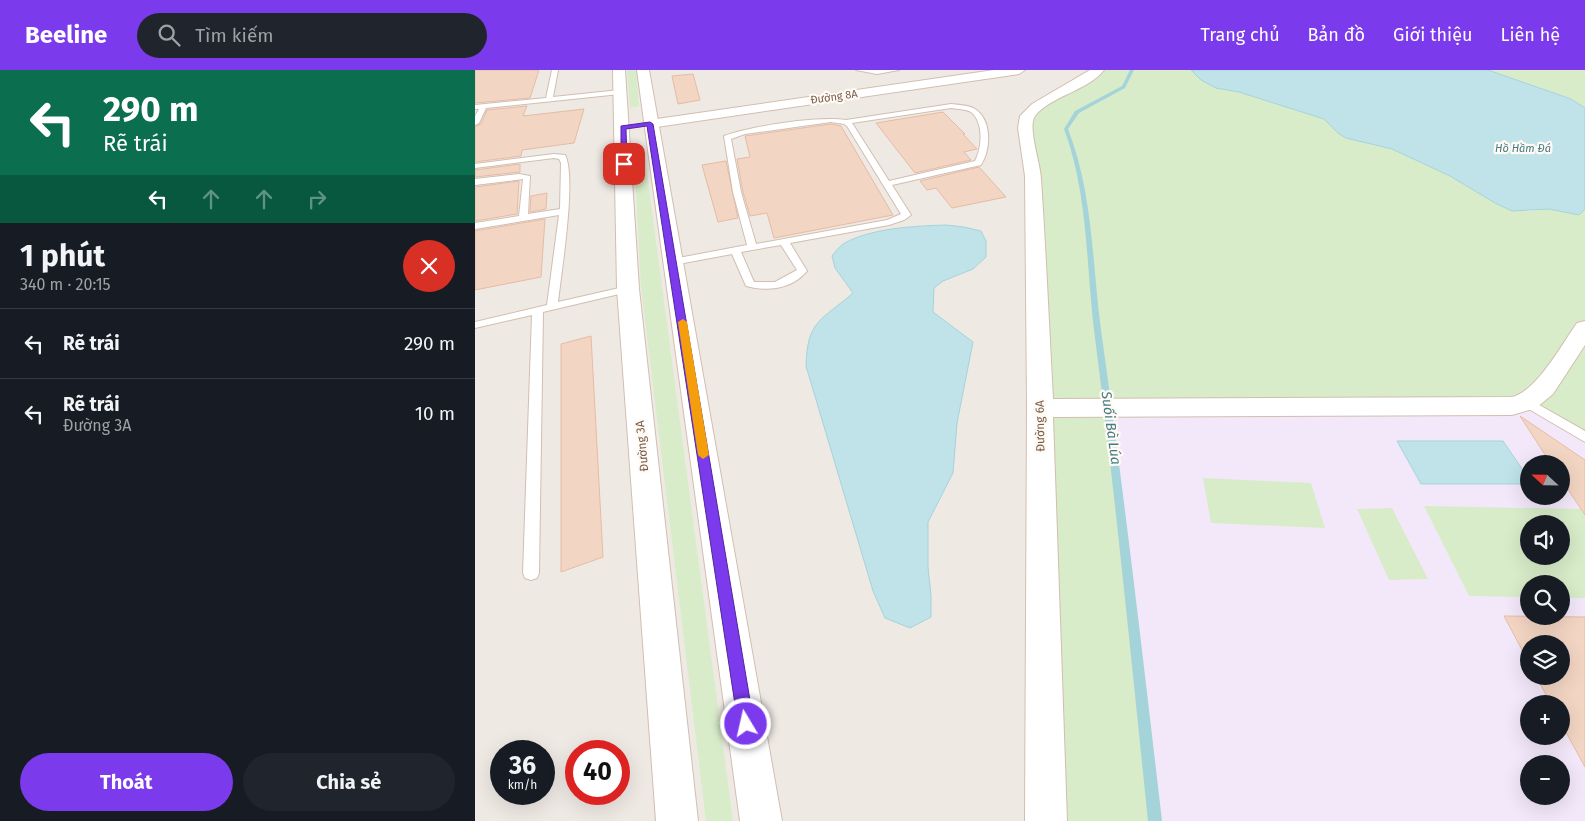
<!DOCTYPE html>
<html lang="vi">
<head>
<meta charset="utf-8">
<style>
  body { margin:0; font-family:"Fira Sans",sans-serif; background:#20242c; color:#f1f3f6; height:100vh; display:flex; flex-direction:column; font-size:19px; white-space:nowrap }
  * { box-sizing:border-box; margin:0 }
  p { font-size:16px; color:#9ea1a6 }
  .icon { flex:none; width:28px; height:28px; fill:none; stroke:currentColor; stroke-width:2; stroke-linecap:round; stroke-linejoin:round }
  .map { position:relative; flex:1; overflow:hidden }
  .side { display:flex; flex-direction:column; background:#171b24; width:475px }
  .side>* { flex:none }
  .banner { background:#0b6e4f; color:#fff; overflow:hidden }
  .needle { width:32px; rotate:292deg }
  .tools { position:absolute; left:1045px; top:385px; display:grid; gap:10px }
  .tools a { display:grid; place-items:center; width:50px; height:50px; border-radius:50%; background:#171b24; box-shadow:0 5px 20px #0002; font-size:25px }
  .speed { position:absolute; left:15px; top:670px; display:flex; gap:10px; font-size:25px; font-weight:700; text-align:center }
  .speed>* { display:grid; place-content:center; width:65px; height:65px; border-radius:50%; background:#171b24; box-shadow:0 5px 20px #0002; line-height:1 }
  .speed small { font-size:12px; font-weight:400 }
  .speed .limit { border:8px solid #d22; background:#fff; color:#111 }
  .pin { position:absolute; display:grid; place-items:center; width:42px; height:42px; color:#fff; margin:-21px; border-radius:10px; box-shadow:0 2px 8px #0006 }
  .me { position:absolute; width:55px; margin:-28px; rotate:351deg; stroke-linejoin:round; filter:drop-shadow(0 0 4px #0008) }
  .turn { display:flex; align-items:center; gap:18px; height:105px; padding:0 20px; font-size:22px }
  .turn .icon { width:65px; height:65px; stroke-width:2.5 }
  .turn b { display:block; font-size:35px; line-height:42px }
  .lanes { display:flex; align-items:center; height:48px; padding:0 20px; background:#0003; justify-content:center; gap:25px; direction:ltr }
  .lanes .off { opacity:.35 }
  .round { display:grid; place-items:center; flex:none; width:52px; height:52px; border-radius:26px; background:#20242c }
  .summary { display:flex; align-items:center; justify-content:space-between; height:85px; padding:0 20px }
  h1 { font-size:30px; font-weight:700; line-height:38px }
  .action { display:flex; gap:10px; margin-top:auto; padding:10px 20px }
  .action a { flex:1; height:58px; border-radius:30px; background:#7c3aed; color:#fff; font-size:20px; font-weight:700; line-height:58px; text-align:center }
  .action a+a { background:#20242c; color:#f1f3f6 }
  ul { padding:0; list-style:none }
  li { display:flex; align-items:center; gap:15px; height:70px; padding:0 20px; border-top:1px solid #363941 }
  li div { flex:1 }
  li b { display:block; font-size:19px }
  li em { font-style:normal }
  header { display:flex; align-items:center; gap:30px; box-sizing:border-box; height:70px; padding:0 25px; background:#7c3aed; color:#fff }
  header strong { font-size:24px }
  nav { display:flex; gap:28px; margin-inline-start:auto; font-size:18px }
  .search { width:350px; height:45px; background:#20242c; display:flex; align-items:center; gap:12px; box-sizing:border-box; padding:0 18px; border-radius:28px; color:#9ea1a6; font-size:19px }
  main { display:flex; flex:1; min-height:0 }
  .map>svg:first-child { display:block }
  .industrial { fill:#efe9e4; fill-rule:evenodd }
  .education { fill:#f3e8fa; fill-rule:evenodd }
  .green { fill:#d8ecc9; fill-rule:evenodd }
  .water { fill:#bfe3e8; stroke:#a5d3da }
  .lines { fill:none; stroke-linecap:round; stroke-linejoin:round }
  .stream { fill:#a5d3da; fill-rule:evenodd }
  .building { fill:#f3d5c3; stroke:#e6bba3 }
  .service-casing { stroke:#d1beb0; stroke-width:2 }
  .minor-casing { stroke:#d1beb0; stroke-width:2 }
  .tertiary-casing { stroke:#d1beb0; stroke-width:2 }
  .service { fill:#fff; fill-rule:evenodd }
  .minor { fill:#fff; fill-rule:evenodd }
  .tertiary { fill:#fff; fill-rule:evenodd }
  .route { fill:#7c3aed; stroke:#51269a }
  .slow { fill:#f59e0b }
  .labels { text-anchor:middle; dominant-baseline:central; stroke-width:4.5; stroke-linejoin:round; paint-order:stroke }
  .far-street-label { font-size:11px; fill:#7a5c4d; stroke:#fffaf3 }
  .far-water-label { font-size:11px; font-style:italic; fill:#437c86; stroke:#fffaf3 }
  .street-label { font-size:12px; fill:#7a5c4d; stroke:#fffaf3 }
  .water-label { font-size:14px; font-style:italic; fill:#437c86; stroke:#fffaf3 }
</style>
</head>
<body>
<header>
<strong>Beeline</strong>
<div class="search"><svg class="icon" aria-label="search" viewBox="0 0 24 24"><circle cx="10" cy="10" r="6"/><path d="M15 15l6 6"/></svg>Tìm kiếm</div>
<nav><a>Trang chủ</a><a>Bản đồ</a><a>Giới thiệu</a><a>Liên hệ</a></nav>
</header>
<main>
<section class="side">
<div class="banner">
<div class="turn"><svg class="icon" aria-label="left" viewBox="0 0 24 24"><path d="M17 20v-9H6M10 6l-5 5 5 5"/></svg><div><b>290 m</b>Rẽ trái</div></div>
<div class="lanes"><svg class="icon" aria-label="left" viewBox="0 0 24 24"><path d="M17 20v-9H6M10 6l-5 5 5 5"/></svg><svg class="icon off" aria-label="ahead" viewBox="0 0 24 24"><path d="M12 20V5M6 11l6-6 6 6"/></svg><svg class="icon off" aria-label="ahead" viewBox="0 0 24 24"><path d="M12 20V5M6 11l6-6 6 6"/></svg><svg class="icon off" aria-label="right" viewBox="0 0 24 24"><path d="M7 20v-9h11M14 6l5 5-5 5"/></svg></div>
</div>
<div class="summary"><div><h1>1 phút</h1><p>340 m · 20:15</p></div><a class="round" style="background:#d93025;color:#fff"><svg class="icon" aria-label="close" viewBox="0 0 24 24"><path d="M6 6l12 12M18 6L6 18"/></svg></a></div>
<ul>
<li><svg class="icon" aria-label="left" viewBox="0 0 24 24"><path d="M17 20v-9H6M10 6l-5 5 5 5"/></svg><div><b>Rẽ trái</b></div><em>290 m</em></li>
<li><svg class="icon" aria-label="left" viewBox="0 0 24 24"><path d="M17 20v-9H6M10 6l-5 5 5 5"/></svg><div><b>Rẽ trái</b><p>Đường 3A</p></div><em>10 m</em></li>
</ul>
<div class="action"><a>Thoát</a><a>Chia sẻ</a></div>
</section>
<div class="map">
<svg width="1110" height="751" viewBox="0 0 1110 751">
  <rect width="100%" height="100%" fill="#fdf6ec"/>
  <path class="industrial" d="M 0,0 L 657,0 L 602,42 L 680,751 L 0,751 ZM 26,681 L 69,681 L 69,724 L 26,724 ZM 101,681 L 144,681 L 144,724 L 101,724 Z"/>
  <path class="education" d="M 1056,339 L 1110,372 L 1110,751 L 680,751 L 634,345 ZM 1054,394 L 1086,394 L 1086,426 L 1054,426 ZM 1054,454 L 1086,454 L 1086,486 L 1054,486 ZM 1054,514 L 1086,514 L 1086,546 L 1054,546 ZM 1054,574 L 1086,574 L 1086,606 L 1054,606 ZM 1054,634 L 1086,634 L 1086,666 L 1054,666 ZM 1054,694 L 1086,694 L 1086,726 L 1054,726 Z"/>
  <path class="green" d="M 152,0 L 161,0 L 164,36 L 155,38 Z
    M 627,0 L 716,0 L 726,10 L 741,18 L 764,22 L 849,49 L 863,63 L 898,75 L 917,79 L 975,106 L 1020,133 L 1053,141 L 1074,139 L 1104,145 L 1110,139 L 1110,363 L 1064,335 L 1030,330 L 633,332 L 680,751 L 587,751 L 555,57 L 557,46 L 567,37 Z
    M 1013,0 L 1110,0 L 1110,38 L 1096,29 Z
    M 169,81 L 258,751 L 231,751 L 166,217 L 159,82 Z
    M 728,408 L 836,413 L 850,458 L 736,453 Z
    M 949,436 L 1110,439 L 1110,528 L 1086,528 L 1086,514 L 1054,514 L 1054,527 L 994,526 ZM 1054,454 L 1086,454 L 1086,486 L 1054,486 Z
    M 917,438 L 953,509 L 914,510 L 882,439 Z"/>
  <path class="water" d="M 716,0 L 1013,0 L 1096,29 L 1110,38 L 1110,139 L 1104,145 L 1074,139 L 1037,141 L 1020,133 L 975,106 L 917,79 L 871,68 L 863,63 L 849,49 L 764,22 L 741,18 L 726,10 Z
    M 471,155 L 489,157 L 506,161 L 511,171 L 511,187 L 498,199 L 468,211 L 459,218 L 458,242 L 498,272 L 482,353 L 478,403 L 453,452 L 453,497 L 456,526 L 456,547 L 435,558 L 410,548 L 398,521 L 331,296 C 332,250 347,250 378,223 L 360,198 L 357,186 C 360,182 364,177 368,174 C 395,158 440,156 471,155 Z
    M 922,371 L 1028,371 L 1054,409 L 1054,414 L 946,414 Z"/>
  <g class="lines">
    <path class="stream" d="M 655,0 L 659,0 L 650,18 L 604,43 L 593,59 C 618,123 617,192 626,260 C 649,423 668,587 687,751 L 673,751 C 656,587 640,423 619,260 C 611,193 613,123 589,59 L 600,41 L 647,16 Z"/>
  </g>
  <path class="building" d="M 0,0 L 64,0 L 55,28 L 0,33 Z
    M 218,4 L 225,30 L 203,34 L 197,6 Z
    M 52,36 L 48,46 L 109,39 L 99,73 L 47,80 L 46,86 L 0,92 L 0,57 L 6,54 L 12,40 Z
    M 468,42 L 490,64 L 488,64 L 502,79 L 489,82 L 496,90 L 440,103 L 401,53 Z
    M 356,54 L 366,56 L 418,145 L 299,168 L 292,143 L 275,146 L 268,122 L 262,89 L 275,87 L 270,66 Z
    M 251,91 L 263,148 L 243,152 L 227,95 Z
    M 45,94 L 45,102 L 0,107 L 0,100 Z
    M 504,97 L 531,127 L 477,138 L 461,118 L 452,120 L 445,111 Z
    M 44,111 L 42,144 L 0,151 L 0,117 Z
    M 72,123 L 71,139 L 55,142 L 56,126 Z
    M 70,149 L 66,207 L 0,220 L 0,161 Z
    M 116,266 L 128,487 L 86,502 L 86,274 Z
    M 1045,346 L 1110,390 L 1110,445 L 1086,409 L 1086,394 L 1076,394 Z
    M 1029,546 L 1110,547 L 1110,697 L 1086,653 L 1086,634 L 1076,634 L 1061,606 L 1086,606 L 1086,574 L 1054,574 L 1054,593 Z"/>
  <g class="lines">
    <g class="service-casing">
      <path id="service" d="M 77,0 L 83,0 L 78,27 L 145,20 L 148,22 L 145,24 L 11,38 L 4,53 L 0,55 L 0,46 L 4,39 L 0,39 L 0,35 L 71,28 Z
        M 381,0 L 424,0 L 402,4 Z
        M 476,34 C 483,35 494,35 500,39 C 517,50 516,79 506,95 L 417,115 L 436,145 L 429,150 L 414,155 L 315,173 L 332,201 C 317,219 293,222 271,216 L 257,184 L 198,195 L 193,192 L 198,189 L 272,175 L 258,122 L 249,66 C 278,56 341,46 371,50 ZM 476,38 C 482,39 491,39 496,42 C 509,52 507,78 500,91 L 414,111 L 377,53 ZM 356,52 L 369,54 L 372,56 L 426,144 L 412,150 L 281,174 L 266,122 L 256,69 L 270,64 ZM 306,175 L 322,200 L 300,212 L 279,212 L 266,182 Z
        M 79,84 L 90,85 C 102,106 86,204 83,232 L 153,216 L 158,219 L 157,221 L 68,242 L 64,503 L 62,508 L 56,510 L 50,508 L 48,503 L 57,245 L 0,258 L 0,252 L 72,235 L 84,145 L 0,159 L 0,153 L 44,146 L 48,109 L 0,115 L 0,109 L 44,104 L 55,106 L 53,144 L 85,139 L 86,93 L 84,89 L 79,88 L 0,98 L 0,94 Z
        M 1052,328 L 1110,361 L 1110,372 L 1047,335 L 1046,332 Z"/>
    </g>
    <g class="minor-casing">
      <path id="minor" d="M 519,0 L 550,0 L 544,4 L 175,58 L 170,57 L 168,54 L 170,51 L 175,50 Z
        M 615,0 L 629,0 C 614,20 574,27 560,46 C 552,57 566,95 566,109 C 571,182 574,256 578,329 L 1037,327 C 1062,321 1087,274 1102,253 L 1110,251 L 1110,275 L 1078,324 L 1061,338 L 1037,345 L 578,347 L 592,751 L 550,751 L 552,338 L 550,106 L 543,58 L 545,46 L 557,34 Z"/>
    </g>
    <g class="tertiary-casing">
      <path id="tertiary" d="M 138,0 L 150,0 L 164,219 L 223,751 L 181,751 L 142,219 Z
        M 162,0 L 174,0 L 307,751 L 265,751 Z"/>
    </g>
    <use href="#service" class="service"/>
    <use href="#minor" class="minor"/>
    <use href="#tertiary" class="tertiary"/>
  </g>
  <path class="route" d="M 175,52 L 178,54 L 279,654 L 276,660 L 271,663 L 265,660 L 263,654 L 172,56 L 151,59 L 152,94 L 149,95 L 146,94 L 146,56 Z"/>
  <path class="slow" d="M 208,249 L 212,252 L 234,385 L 228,389 L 223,385 L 203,252 Z"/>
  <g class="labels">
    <g class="far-street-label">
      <text transform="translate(359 27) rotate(-8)">Đường 8A</text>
    </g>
    <g class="far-water-label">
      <text x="1048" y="78">Hồ Hầm Đá</text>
    </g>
    <g class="street-label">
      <text transform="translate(565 356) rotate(-91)">Đường 6A</text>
      <text transform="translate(167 376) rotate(-95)">Đường 3A</text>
    </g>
    <g class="water-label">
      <text transform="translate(636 358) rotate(82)">Suối Bà Lúa</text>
    </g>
  </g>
</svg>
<div class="tools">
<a><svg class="needle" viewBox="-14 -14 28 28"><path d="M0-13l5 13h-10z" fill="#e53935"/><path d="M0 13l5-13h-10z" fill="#9ea1a6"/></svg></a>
<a><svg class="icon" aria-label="sound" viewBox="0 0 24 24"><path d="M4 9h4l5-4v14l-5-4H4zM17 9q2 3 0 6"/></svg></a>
<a><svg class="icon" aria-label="search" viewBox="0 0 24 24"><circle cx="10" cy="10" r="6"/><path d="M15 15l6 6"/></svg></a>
<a><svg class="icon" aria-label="layers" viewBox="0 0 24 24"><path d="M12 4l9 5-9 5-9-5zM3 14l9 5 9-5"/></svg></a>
<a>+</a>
<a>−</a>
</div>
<div class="speed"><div>36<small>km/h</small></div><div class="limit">40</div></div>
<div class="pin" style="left:149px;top:94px;background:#d93025"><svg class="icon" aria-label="arrive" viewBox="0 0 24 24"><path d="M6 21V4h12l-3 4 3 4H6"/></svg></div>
<svg class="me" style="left:271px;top:654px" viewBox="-20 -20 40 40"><circle r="17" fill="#7c3aed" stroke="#fff" stroke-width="3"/><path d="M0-11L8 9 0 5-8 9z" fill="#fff"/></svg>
</div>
</main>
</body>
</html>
